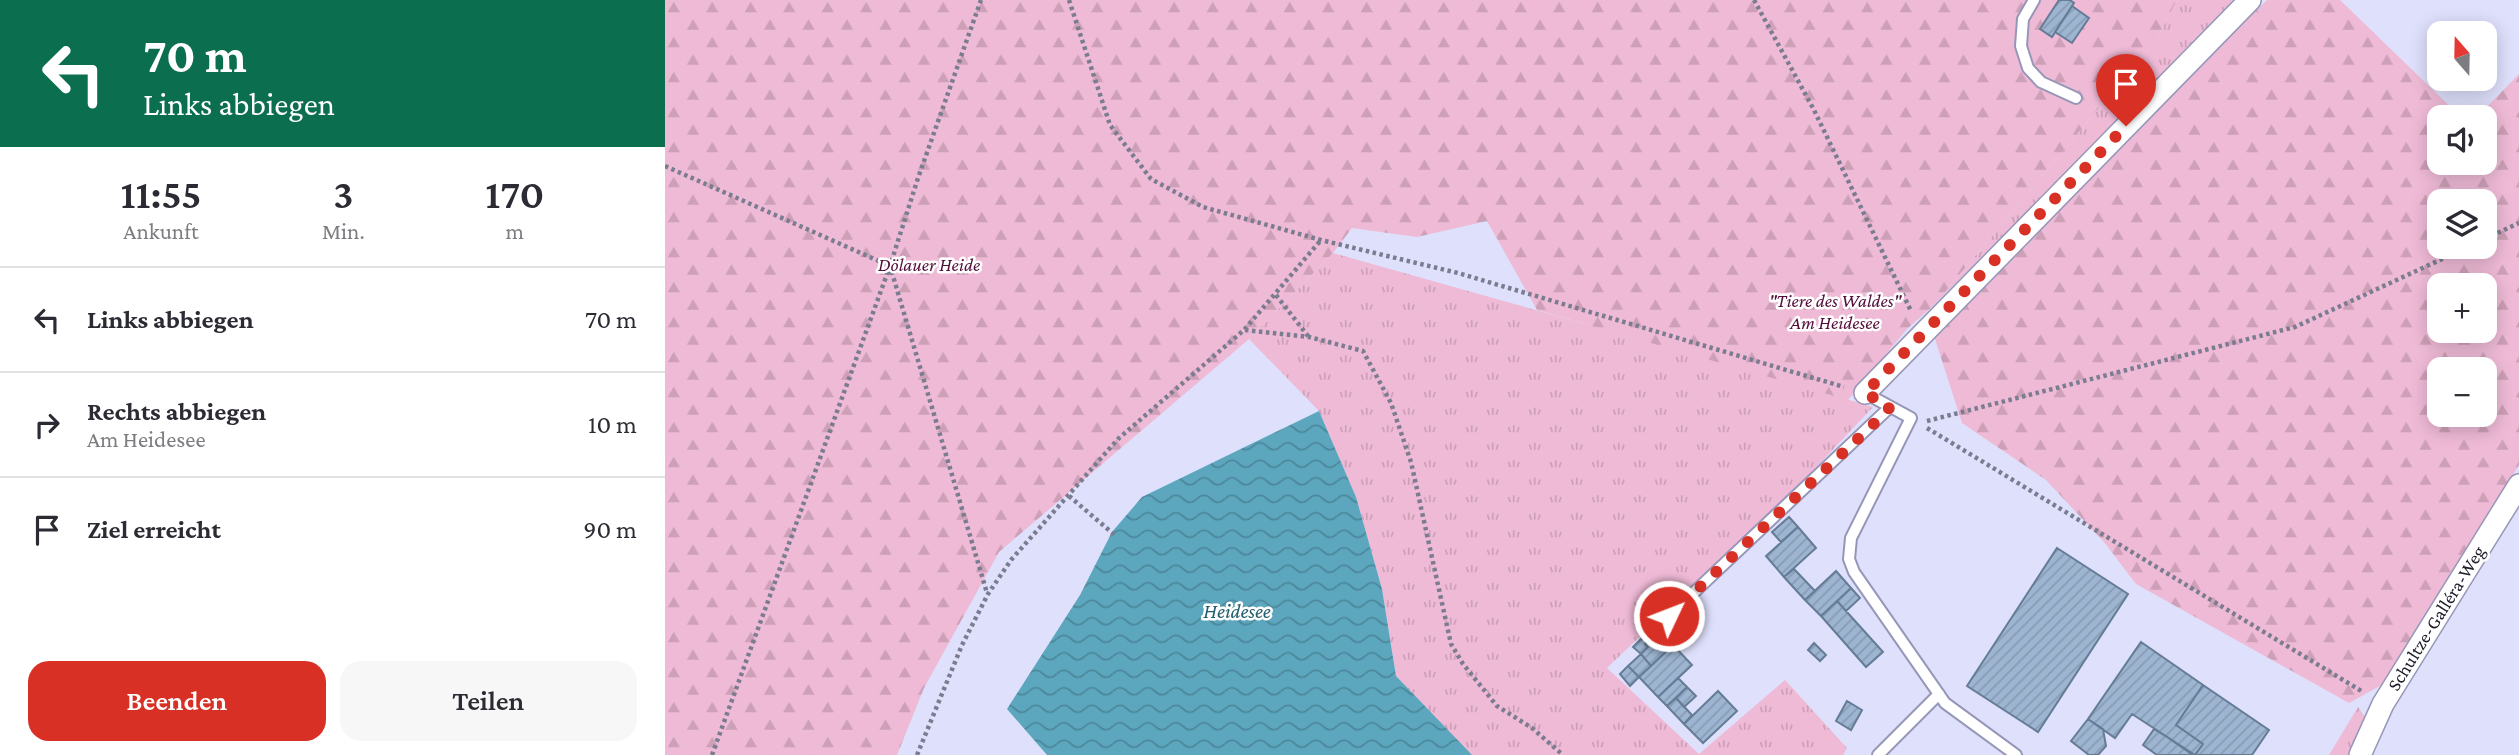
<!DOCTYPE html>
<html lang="de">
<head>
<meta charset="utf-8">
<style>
  body { margin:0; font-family:"Crimson Pro",serif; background:#f7f7f7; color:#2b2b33; height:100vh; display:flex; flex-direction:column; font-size:26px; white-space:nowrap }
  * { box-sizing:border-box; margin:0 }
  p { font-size:23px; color:#7c7c81 }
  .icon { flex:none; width:38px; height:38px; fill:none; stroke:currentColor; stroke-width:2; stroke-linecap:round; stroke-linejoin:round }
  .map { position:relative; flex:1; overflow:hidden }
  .side { display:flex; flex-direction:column; background:#fff; width:665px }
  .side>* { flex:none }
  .guide { background:#0b6e4f; color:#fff; overflow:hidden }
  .needle { width:46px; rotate:340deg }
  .fabs { position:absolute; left:1762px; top:21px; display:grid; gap:14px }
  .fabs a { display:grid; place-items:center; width:70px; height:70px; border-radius:14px; background:#fff; box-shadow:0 4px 18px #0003; font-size:35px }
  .pin { position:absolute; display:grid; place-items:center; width:60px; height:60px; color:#fff; margin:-72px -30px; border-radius:50% 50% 50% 0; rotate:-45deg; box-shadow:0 0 7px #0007 }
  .pin .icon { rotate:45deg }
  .me { position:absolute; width:77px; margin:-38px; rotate:47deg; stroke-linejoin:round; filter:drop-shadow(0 0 5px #0008) }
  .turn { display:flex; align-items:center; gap:24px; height:147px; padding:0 28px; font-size:32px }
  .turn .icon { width:91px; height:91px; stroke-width:2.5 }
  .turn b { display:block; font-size:49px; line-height:60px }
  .eta { display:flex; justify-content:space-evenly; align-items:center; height:119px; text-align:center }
  .eta b { font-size:42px; font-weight:600; line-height:49px }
  .cta { display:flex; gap:14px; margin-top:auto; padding:14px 28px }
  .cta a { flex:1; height:80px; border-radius:21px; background:#d93025; color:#fff; font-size:28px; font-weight:600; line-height:80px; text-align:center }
  .cta a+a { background:#f7f7f7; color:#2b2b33 }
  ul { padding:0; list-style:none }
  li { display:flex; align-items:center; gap:21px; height:105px; padding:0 28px; border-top:2px solid #e1e1e2 }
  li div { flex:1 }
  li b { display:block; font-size:26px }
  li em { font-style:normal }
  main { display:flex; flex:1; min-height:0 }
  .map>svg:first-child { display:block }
  .grass { fill:url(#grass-tufts) }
  .forest { fill:url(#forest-firs); fill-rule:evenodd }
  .water { fill:url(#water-waves) }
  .building { fill:url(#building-hatch); stroke:#657c96; stroke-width:2 }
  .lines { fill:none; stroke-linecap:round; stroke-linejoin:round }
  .service-casing { stroke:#9697b8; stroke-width:14 }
  .minor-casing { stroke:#9697b8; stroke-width:24 }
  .path { stroke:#7b7c90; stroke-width:4.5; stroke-dasharray:3.5 3.5; stroke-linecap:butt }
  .service { stroke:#fff; stroke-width:10 }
  .minor { stroke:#fff; stroke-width:21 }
  .route { stroke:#d93025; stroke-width:12; stroke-dasharray:0 21.6 }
  .labels { text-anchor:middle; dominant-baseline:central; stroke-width:5; stroke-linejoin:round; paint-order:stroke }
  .park-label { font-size:19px; font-style:italic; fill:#530d3b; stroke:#fff }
  .street-label { font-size:19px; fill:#20202d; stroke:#fff }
  .water-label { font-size:21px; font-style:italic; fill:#235f70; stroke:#fff }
</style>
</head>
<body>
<main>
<section class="side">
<div class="guide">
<div class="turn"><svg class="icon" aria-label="left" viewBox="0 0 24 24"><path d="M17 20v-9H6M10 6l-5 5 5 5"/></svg><div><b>70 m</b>Links abbiegen</div></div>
</div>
<div class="eta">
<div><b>11:55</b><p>Ankunft</p></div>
<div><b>3</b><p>Min.</p></div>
<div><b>170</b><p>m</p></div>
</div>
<ul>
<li><svg class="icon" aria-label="left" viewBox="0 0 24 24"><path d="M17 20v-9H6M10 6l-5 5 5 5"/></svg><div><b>Links abbiegen</b></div><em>70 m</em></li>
<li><svg class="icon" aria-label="right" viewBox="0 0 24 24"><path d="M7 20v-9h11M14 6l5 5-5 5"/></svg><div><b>Rechts abbiegen</b><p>Am Heidesee</p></div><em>10 m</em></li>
<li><svg class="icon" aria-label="arrive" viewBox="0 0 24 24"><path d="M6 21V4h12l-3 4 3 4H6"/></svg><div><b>Ziel erreicht</b></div><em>90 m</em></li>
</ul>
<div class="cta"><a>Beenden</a><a>Teilen</a></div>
</section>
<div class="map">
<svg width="1854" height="755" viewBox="0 0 1854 755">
  <defs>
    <pattern id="grass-tufts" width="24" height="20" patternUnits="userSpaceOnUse" patternTransform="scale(1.75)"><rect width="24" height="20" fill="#efbad6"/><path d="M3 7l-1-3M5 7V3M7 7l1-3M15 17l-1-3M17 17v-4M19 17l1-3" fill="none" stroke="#cda0b8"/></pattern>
    <pattern id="forest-firs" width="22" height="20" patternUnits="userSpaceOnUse" patternTransform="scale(1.75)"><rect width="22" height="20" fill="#efbad6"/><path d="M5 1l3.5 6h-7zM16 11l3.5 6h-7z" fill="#cda0b8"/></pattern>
    <pattern id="water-waves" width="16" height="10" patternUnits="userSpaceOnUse" patternTransform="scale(1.75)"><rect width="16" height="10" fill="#5ca7be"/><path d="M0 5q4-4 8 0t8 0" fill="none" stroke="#4c889b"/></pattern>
    <pattern id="building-hatch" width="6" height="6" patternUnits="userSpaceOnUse" patternTransform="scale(1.75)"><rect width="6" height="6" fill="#9db5d1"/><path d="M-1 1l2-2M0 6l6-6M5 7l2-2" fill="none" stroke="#879bb4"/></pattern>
  </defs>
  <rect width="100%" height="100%" fill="#dee0fc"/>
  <path class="grass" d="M 1512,0 L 1571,0 L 1269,305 L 1491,40 Z
    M 668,253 L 1045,359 L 1208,407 L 1143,476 L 942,668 L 1034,754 L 1120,680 L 1182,748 L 1178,755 L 807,755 L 797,747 L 731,676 L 717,589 L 691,497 L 654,411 L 584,339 Z
    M 1693,707 L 1700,717 L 1685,755 L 1664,755 Z"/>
  <path class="forest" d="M 0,0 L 1512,0 L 1491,40 L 1269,305 L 1242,329 L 1183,400 L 872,310 L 822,221 L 752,237 L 687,228 L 668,253 L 584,339 L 334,552 L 259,688 L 232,755 L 0,755 Z
    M 1602,0 L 1675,0 L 1796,117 L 1774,117 L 1774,163 L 1820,163 L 1820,117 L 1812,117 L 1854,74 L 1854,465 L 1722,682 L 1684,703 L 1471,584 L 1439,542 L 1381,480 L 1297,423 L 1269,336 ZM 1774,201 L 1820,201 L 1820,247 L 1774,247 ZM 1774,285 L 1820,285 L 1820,331 L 1774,331 ZM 1774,369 L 1820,369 L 1820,415 L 1774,415 Z"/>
  <path class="water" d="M 654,411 L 691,497 L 717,589 L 731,676 L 807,755 L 382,755 L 342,709 L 415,595 L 447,532 L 477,497 Z"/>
  <path class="building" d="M 1394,0 L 1405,0 L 1409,3 L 1387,37 L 1375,29 Z
    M 1407,6 L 1424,18 L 1407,43 L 1390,32 Z
    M 1124,517 L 1133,527 L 1116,542 L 1107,532 Z
    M 1133,527 L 1151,548 L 1119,577 L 1101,556 Z
    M 1392,548 L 1463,594 L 1373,732 L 1302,686 Z
    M 1129,569 L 1150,591 L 1140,600 L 1119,577 Z
    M 1171,571 L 1186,588 L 1156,616 L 1140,600 Z
    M 1186,588 L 1195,598 L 1181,611 L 1172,601 Z
    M 1172,601 L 1218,652 L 1201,667 L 1156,616 Z
    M 987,625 L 994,631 L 984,641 L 978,634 Z
    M 994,631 L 1008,645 L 986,666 L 976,654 L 983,647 L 980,644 Z
    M 979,636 L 984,641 L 980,644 L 983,647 L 976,654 L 968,647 Z
    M 1476,642 L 1538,685 L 1511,725 L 1538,744 L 1530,755 L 1467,714 L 1450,738 L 1423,719 Z
    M 1149,643 L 1161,655 L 1155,661 L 1143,650 Z
    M 1008,645 L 1027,665 L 993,697 L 974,677 Z
    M 976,654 L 986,666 L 974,677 L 963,666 Z
    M 963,666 L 974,677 L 965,686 L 955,674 Z
    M 1013,678 L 1022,687 L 1002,706 L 993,697 Z
    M 1538,685 L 1604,730 L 1587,755 L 1530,755 L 1538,744 L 1511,725 Z
    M 1022,687 L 1031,696 L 1019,707 L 1011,698 Z
    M 1053,691 L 1072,711 L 1038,743 L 1019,724 Z
    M 1011,698 L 1027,715 L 1019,724 L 1002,706 Z
    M 1182,701 L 1197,710 L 1186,730 L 1171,721 Z
    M 1423,719 L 1438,729 L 1441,746 L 1433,755 L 1424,755 L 1406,741 Z
    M 1489,729 L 1502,737 L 1528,755 L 1492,755 L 1478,745 Z"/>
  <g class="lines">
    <g class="service-casing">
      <path id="service" d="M 1369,0 L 1358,19 L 1356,46 L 1363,68 L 1376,82 L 1411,98
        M 1200,393 L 1246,418 L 1186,538 L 1184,559 L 1189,572 L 1280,703 L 1351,755
        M 1004,616 L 1225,407
        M 1213,755 L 1274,694"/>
    </g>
    <g class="minor-casing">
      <path id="minor" d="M 1200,393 L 1585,0
        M 1695,755 L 1718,704 L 1854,485"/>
    </g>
    <path class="path" d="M 404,0 L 445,125 L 486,179 L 538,207 L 656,240 L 793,273 L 1179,387
      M 1089,0 L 1149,110 L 1246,311
      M 0,166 L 225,266 L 322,593
      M 1820,239 L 1854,223
      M 611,295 L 643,336
      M 580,330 L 644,337 L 698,351 L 726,403 L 746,462 L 786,644 L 798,664 L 832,706 L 867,728 L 898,755
      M 1262,421 L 1630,327 L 1803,247
      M 1262,428 L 1698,692
      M 404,496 L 452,537
      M 47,755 L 225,266 L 253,178 L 316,0
      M 252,755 L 297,645 L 323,594 L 346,560 L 453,439 L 579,330 L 656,240"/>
    <use href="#service" class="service"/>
    <use href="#minor" class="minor"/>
  </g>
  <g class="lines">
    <path class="route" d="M 1004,616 L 1215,418 L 1225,407 L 1200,393 L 1461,126"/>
  </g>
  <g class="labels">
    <g class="park-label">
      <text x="264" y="264">Dölauer Heide</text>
      <text x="1170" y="300">"Tiere des Waldes"<tspan x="1170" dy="22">Am Heidesee</tspan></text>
    </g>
    <g class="street-label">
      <text transform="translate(1771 618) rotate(-58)">Schultze-Galléra-Weg</text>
    </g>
    <g class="water-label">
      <text x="572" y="611">Heidesee</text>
    </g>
  </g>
</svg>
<div class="fabs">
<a><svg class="needle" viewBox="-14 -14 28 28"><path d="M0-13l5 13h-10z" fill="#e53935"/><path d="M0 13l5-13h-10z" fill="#7c7c81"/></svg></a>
<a><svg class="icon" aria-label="sound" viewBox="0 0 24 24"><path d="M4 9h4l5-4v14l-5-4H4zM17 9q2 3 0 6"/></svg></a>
<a><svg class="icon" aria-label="layers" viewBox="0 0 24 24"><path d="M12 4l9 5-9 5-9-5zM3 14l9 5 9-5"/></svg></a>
<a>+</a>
<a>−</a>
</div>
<div class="pin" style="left:1461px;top:126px;background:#d93025"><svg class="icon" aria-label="arrive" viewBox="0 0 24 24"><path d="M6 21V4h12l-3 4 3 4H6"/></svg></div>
<svg class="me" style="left:1004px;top:616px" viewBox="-20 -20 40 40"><circle r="17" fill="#d93025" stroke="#fff" stroke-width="3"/><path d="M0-11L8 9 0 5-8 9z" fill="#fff"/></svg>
</div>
</main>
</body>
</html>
